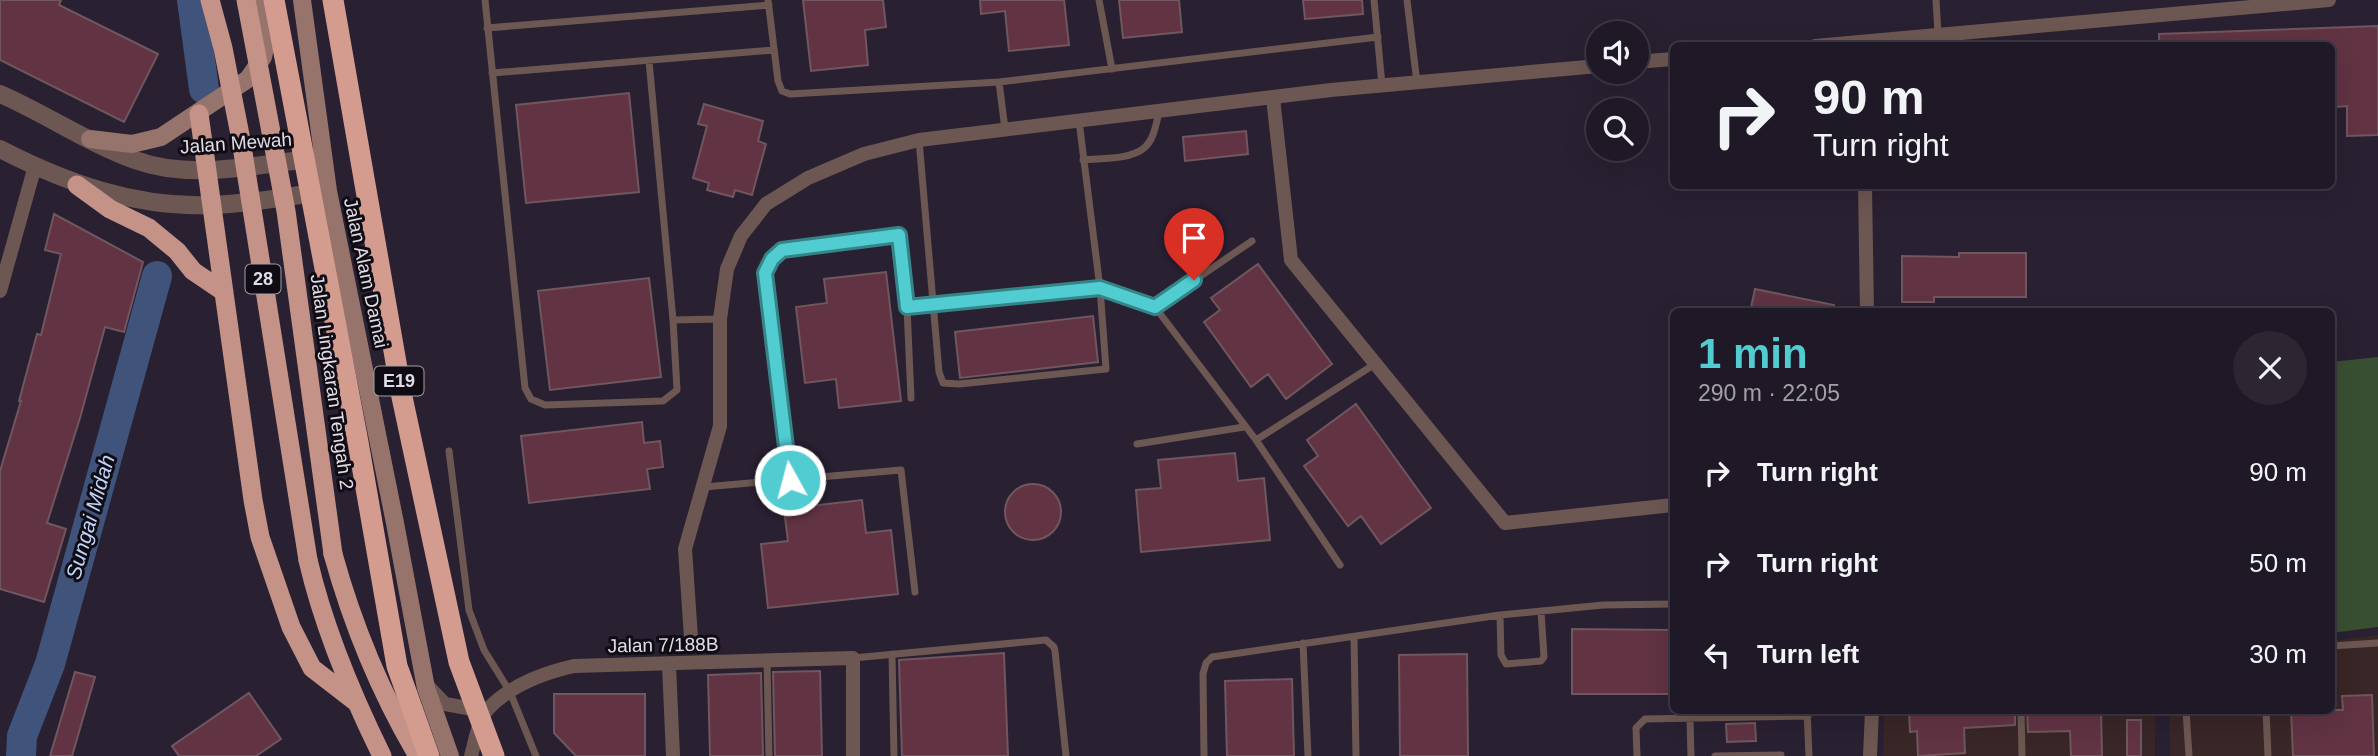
<!DOCTYPE html>
<html lang="en">
<head>
<meta charset="utf-8">
<style>
  body { margin:0; font-family:Arial,sans-serif; background:#2c2532; color:#f1f3f6; height:100vh; display:flex; flex-direction:column; font-size:26px; white-space:nowrap }
  * { box-sizing:border-box; margin:0 }
  p { font-size:23px; color:#a1a0a7 }
  .icon { flex:none; width:38px; height:38px; fill:none; stroke:currentColor; stroke-width:2; stroke-linecap:round; stroke-linejoin:round }
  .map { position:relative; flex:1; overflow:hidden }
  .drawer { position:absolute; left:1670px; top:308px; width:665px; height:406px; display:flex; flex-direction:column; background:#1f1826; border-radius:10px; box-shadow:0 7px 28px #0002,0 0 0 2px #3c3743 }
  .drawer>* { flex:none }
  .hud { position:absolute; left:1670px; top:42px; width:665px; height:147px; border-radius:10px; box-shadow:0 7px 28px #0002,0 0 0 2px #3c3743; background:#1f1826; color:#f1f3f6; overflow:hidden }
  .controls { position:absolute; left:1586px; top:21px; display:grid; gap:14px }
  .controls a { display:grid; place-items:center; width:63px; height:63px; border-radius:50%; background:#1f1826; box-shadow:0 7px 28px #0002,0 0 0 2px #3c3743; font-size:35px }
  .pin { position:absolute; display:grid; place-items:center; width:60px; height:60px; color:#fff; margin:-72px -30px; border-radius:50% 50% 50% 0; rotate:-45deg; box-shadow:0 0 7px #0007 }
  .pin .icon { rotate:45deg }
  .me { position:absolute; width:77px; margin:-38px; rotate:353deg; stroke-linejoin:round; filter:drop-shadow(0 0 5px #0008) }
  .turn { display:flex; align-items:center; gap:24px; height:147px; padding:0 28px; font-size:32px }
  .turn .icon { width:91px; height:91px; stroke-width:2.5 }
  .turn b { display:block; font-size:49px; line-height:60px }
  .round { display:grid; place-items:center; flex:none; width:74px; height:74px; border-radius:37px; background:#2c2532 }
  .summary { display:flex; align-items:center; justify-content:space-between; height:119px; padding:0 28px }
  h1 { font-size:42px; font-weight:600; line-height:52px; color:#51ccd1 }
  ul { padding:0; list-style:none }
  li { display:flex; align-items:center; gap:21px; height:91px; padding:0 28px }
  li div { flex:1 }
  li b { display:block; font-size:26px }
  li em { font-style:normal }
  .map>svg:first-child { display:block }
  .education { fill:#392627 }
  .green { fill:#394f32 }
  .lines { fill:none; stroke-linecap:round; stroke-linejoin:round }
  .river { stroke:#40537a; stroke-width:30 }
  .building { fill:#613343; stroke:#70565e; stroke-width:2 }
  .service { stroke:#6d5752; stroke-width:7 }
  .minor { stroke:#6d5752; stroke-width:14 }
  .tertiary { stroke:#6d5752; stroke-width:18 }
  .secondary { stroke:#96736b; stroke-width:18 }
  .trunk { stroke:#c49286; stroke-width:19 }
  .trunk-bridge { stroke:#c49286; stroke-width:19 }
  .motorway-bridge { stroke:#d39c8f; stroke-width:21 }
  .route-casing { stroke:#358588; stroke-width:18 }
  .route { stroke:#51ccd1; stroke-width:12 }
  .labels { text-anchor:middle; dominant-baseline:central; stroke-width:6; stroke-linejoin:round; paint-order:stroke }
  .shield { fill:#100c13; stroke:#a39ea8; stroke-width:2 }
  .shield-label { font-size:18px; font-weight:bold; fill:#e2dce8 }
  .street-label { font-size:19px; fill:#e2dce8; stroke:#100c13 }
  .water-label { font-size:21px; font-style:italic; fill:#c0d4fb; stroke:#100c13 }
</style>
</head>
<body>
<div class="map">
<svg width="2378" height="756" viewBox="0 0 2378 756">
  <rect width="100%" height="100%" fill="#292032"/>
  <path class="education" d="M 2378,635 L 2378,756 L 2170,756 L 2170,711 L 2331,710 L 2331,641 Z
    M 1884,711 L 2155,711 L 2155,756 L 1883,756 Z"/>
  <path class="green" d="M 2378,357 L 2378,627 L 2331,633 L 2331,362 Z"/>
  <g class="lines">
    <path class="river" d="M 192,0 L 204,89
      M 21,756 L 22,736 L 50,664 L 157,276"/>
  </g>
  <path class="building" d="M 0,0 L 61,0 L 59,5 L 158,54 L 124,122 L 0,60 Z
    M 803,0 L 883,0 L 886,27 L 865,30 L 868,65 L 811,71 Z
    M 980,0 L 1064,0 L 1069,45 L 1009,51 L 1005,11 L 981,14 Z
    M 1119,0 L 1179,0 L 1182,32 L 1123,38 Z
    M 1303,0 L 1362,0 L 1363,14 L 1305,19 Z
    M 2378,26 L 2378,135 L 2347,136 L 2347,106 L 2336,107 L 2334,46 L 2159,46 L 2159,34 Z
    M 629,93 L 639,192 L 526,203 L 516,105 Z
    M 704,104 L 763,121 L 758,141 L 766,144 L 752,195 L 735,190 L 733,197 L 707,190 L 709,183 L 693,178 L 707,126 L 698,124 Z
    M 1246,131 L 1248,154 L 1185,161 L 1183,137 Z
    M 54,214 L 143,262 L 124,332 L 105,327 L 80,418 L 47,523 L 66,529 L 44,602 L 0,589 L 0,471 L 21,401 L 19,401 L 37,334 L 41,335 L 61,254 L 45,250 Z
    M 1959,253 L 2026,253 L 2026,297 L 1934,297 L 1934,302 L 1902,302 L 1902,256 L 1959,257 Z
    M 1258,264 L 1332,364 L 1286,399 L 1268,374 L 1251,387 L 1204,322 L 1220,310 L 1211,298 Z
    M 886,272 L 901,401 L 839,408 L 836,379 L 805,383 L 796,307 L 827,303 L 824,279 Z
    M 649,278 L 661,377 L 550,390 L 538,291 Z
    M 1755,289 L 1834,305 L 1833,312 L 1750,312 Z
    M 1093,316 L 1098,362 L 960,378 L 955,332 Z
    M 1356,404 L 1431,508 L 1381,544 L 1361,516 L 1348,526 L 1304,466 L 1318,456 L 1307,440 Z
    M 642,422 L 644,443 L 660,441 L 663,467 L 647,469 L 650,489 L 529,503 L 521,436 Z
    M 1235,453 L 1238,481 L 1264,478 L 1270,540 L 1141,552 L 1136,490 L 1161,488 L 1158,460 Z
    M1005 512a28 28 0 1 1 56 0a28 28 0 1 1-56 0Z
    M 862,500 L 866,533 L 891,530 L 898,594 L 768,608 L 761,544 L 788,541 L 784,509 Z
    M 1572,629 L 1673,630 L 1673,694 L 1572,694 Z
    M 1004,653 L 1008,756 L 902,756 L 899,660 Z
    M 1467,654 L 1468,756 L 1400,756 L 1399,655 Z
    M 820,671 L 822,756 L 775,756 L 773,672 Z
    M 75,672 L 95,677 L 72,756 L 50,756 Z
    M 761,673 L 763,756 L 710,756 L 708,675 Z
    M 1292,679 L 1294,756 L 1227,756 L 1225,681 Z
    M 249,693 L 281,739 L 256,756 L 179,756 L 172,746 Z
    M 554,694 L 645,694 L 645,756 L 576,756 L 554,733 Z
    M 2372,695 L 2374,756 L 2293,756 L 2291,710 L 2343,710 L 2342,696 Z
    M 1909,710 L 2015,710 L 2015,725 L 1964,728 L 1965,753 L 1918,756 L 1917,731 L 1910,732 Z
    M 2027,710 L 2101,710 L 2102,756 L 2071,756 L 2070,731 L 2028,732 Z
    M 2127,720 L 2141,720 L 2141,756 L 2127,756 Z
    M 1755,723 L 1756,741 L 1727,742 L 1726,724 Z"/>
  <g class="lines">
    <path class="service" d="M 485,0 L 525,388 L 531,399 L 545,405 L 663,401 L 677,390 L 673,320 L 649,61
      M 768,0 L 778,81 L 782,91 L 790,94 L 999,82 L 1005,129
      M 1099,0 L 1112,69
      M 1374,0 L 1382,85
      M 1407,0 L 1417,83
      M 1936,0 L 1938,34
      M 487,28 L 769,5
      M 492,73 L 774,50
      M 999,82 L 1378,37
      M 919,140 L 939,372 L 943,383 L 959,384 L 1106,369 L 1100,288 L 1079,121
      M 1083,160 C 1100,158 1130,160 1144,148 C 1154,140 1156,124 1159,112
      M 907,307 L 911,398
      M 1155,307 L 1252,241
      M 673,320 L 719,319
      M 1256,440 L 1375,364
      M 1137,444 L 1244,427
      M 449,451 L 469,610 L 484,650 L 510,692 L 536,756
      M 790,480 L 765,273 L 772,259 L 782,249 L 899,235 L 907,307 L 1100,288 L 1155,307 L 1256,440 L 1340,565
      M 704,487 L 901,470 L 915,592
      M 1500,615 L 1501,655 L 1506,664 L 1541,661 L 1544,657 L 1541,611
      M 1354,637 L 1356,756
      M 1303,643 L 1308,756
      M 2331,646 L 2378,643
      M 892,654 L 894,756
      M 853,658 L 1046,640 L 1054,647 L 1055,651 L 1066,756
      M 767,661 L 769,756
      M 1807,710 L 1809,756
      M 2021,710 L 2022,756
      M 2186,710 L 2189,756
      M 2266,710 L 2268,756
      M 1690,719 L 1691,756
      M 1204,756 L 1203,674 L 1206,663 L 1212,657 L 1500,615 L 1603,605 L 1673,604
      M 1637,756 L 1636,728 L 1645,719 L 1808,716
      M 1715,756 L 1781,755"/>
    <path class="minor" d="M 1815,46 L 2329,0
      M 1636,62 L 1673,59
      M 1273,98 L 1291,260 L 1505,523 L 1673,505
      M 1865,186 L 1867,312
      M 0,291 L 35,166
      M 691,638 L 685,549 L 720,426 L 720,319 L 727,269 L 741,236 L 766,204 L 808,178 L 864,154 L 919,140 L 1331,90 L 1598,66
      M 669,665 L 673,756
      M 426,684 L 445,704 L 484,711
      M 471,756 C 475,742 478,721 487,710 C 509,686 543,673 574,666 L 853,658 L 853,756
      M 1870,756 L 1872,710"/>
    <path class="tertiary" d="M 0,94 C 46,114 88,143 135,160 C 192,181 259,164 317,158
      M 0,149 C 66,183 136,208 211,205 C 249,204 287,196 324,192"/>
    <path class="secondary" d="M 302,0 L 328,191 L 395,523 L 426,688 L 450,756
      M 90,139 L 132,144 L 161,137 L 248,79 L 263,57 L 269,32 L 262,0"/>
    <path class="trunk" d="M 199,114 L 253,500 L 260,537 L 291,627 L 312,668 L 356,702
      M 77,185 L 110,209 L 149,228 L 177,251 L 193,271 L 224,292
      M 333,554 C 353,626 380,692 418,756
      M 308,560 C 324,629 351,693 382,756"/>
    <path class="trunk-bridge" d="M 210,0 L 223,48 L 241,140 L 308,560
      M 246,0 L 286,211 L 333,554"/>
    <path class="motorway-bridge" d="M 274,0 L 358,442 L 397,666 L 429,756
      M 333,0 L 402,397 L 459,662 L 494,756"/>
  </g>
  <g class="lines">
    <g class="route-casing">
      <path id="route" d="M 790,480 L 765,273 L 772,259 L 782,250 L 899,235 L 907,307 L 1100,288 L 1155,307 L 1194,280"/>
    </g>
    <use href="#route" class="route"/>
  </g>
  <g class="labels">
    <g class="shield">
      <rect x="245.5" y="264.5" width="35" height="29" rx="5"/>
      <rect x="374.5" y="366.5" width="49" height="29" rx="5"/>
    </g>
    <g class="shield-label">
      <text x="263" y="279">28</text>
      <text x="399" y="381">E19</text>
    </g>
    <g class="street-label">
      <text transform="translate(236 143) rotate(-4)">Jalan Mewah</text>
      <text transform="translate(366 273) rotate(78)">Jalan Alam Damai</text>
      <text transform="translate(332 382) rotate(82)">Jalan Lingkaran Tengah 2</text>
      <text transform="translate(663 645) rotate(-1)">Jalan 7/188B</text>
    </g>
    <g class="water-label">
      <text transform="translate(90 517) rotate(-74)">Sungai Midah</text>
    </g>
  </g>
</svg>
<div class="controls">
<a><svg class="icon" aria-label="sound" viewBox="0 0 24 24"><path d="M4 9h4l5-4v14l-5-4H4zM17 9q2 3 0 6"/></svg></a>
<a><svg class="icon" aria-label="search" viewBox="0 0 24 24"><circle cx="10" cy="10" r="6"/><path d="M15 15l6 6"/></svg></a>
</div>
<div class="pin" style="left:1194px;top:280px;background:#d93025"><svg class="icon" aria-label="arrive" viewBox="0 0 24 24"><path d="M6 21V4h12l-3 4 3 4H6"/></svg></div>
<svg class="me" style="left:790px;top:480px" viewBox="-20 -20 40 40"><circle r="17" fill="#51ccd1" stroke="#fff" stroke-width="3"/><path d="M0-11L8 9 0 5-8 9z" fill="#fff"/></svg>
<div class="hud">
<div class="turn"><svg class="icon" aria-label="right" viewBox="0 0 24 24"><path d="M7 20v-9h11M14 6l5 5-5 5"/></svg><div><b>90 m</b>Turn right</div></div>
</div>
<section class="drawer">
<div class="summary"><div><h1>1 min</h1><p>290 m · 22:05</p></div><a class="round"><svg class="icon" aria-label="close" viewBox="0 0 24 24"><path d="M6 6l12 12M18 6L6 18"/></svg></a></div>
<ul>
<li><svg class="icon" aria-label="right" viewBox="0 0 24 24"><path d="M7 20v-9h11M14 6l5 5-5 5"/></svg><div><b>Turn right</b></div><em>90 m</em></li>
<li><svg class="icon" aria-label="right" viewBox="0 0 24 24"><path d="M7 20v-9h11M14 6l5 5-5 5"/></svg><div><b>Turn right</b></div><em>50 m</em></li>
<li><svg class="icon" aria-label="left" viewBox="0 0 24 24"><path d="M17 20v-9H6M10 6l-5 5 5 5"/></svg><div><b>Turn left</b></div><em>30 m</em></li>
</ul>
</section>
</div>
</body>
</html>
